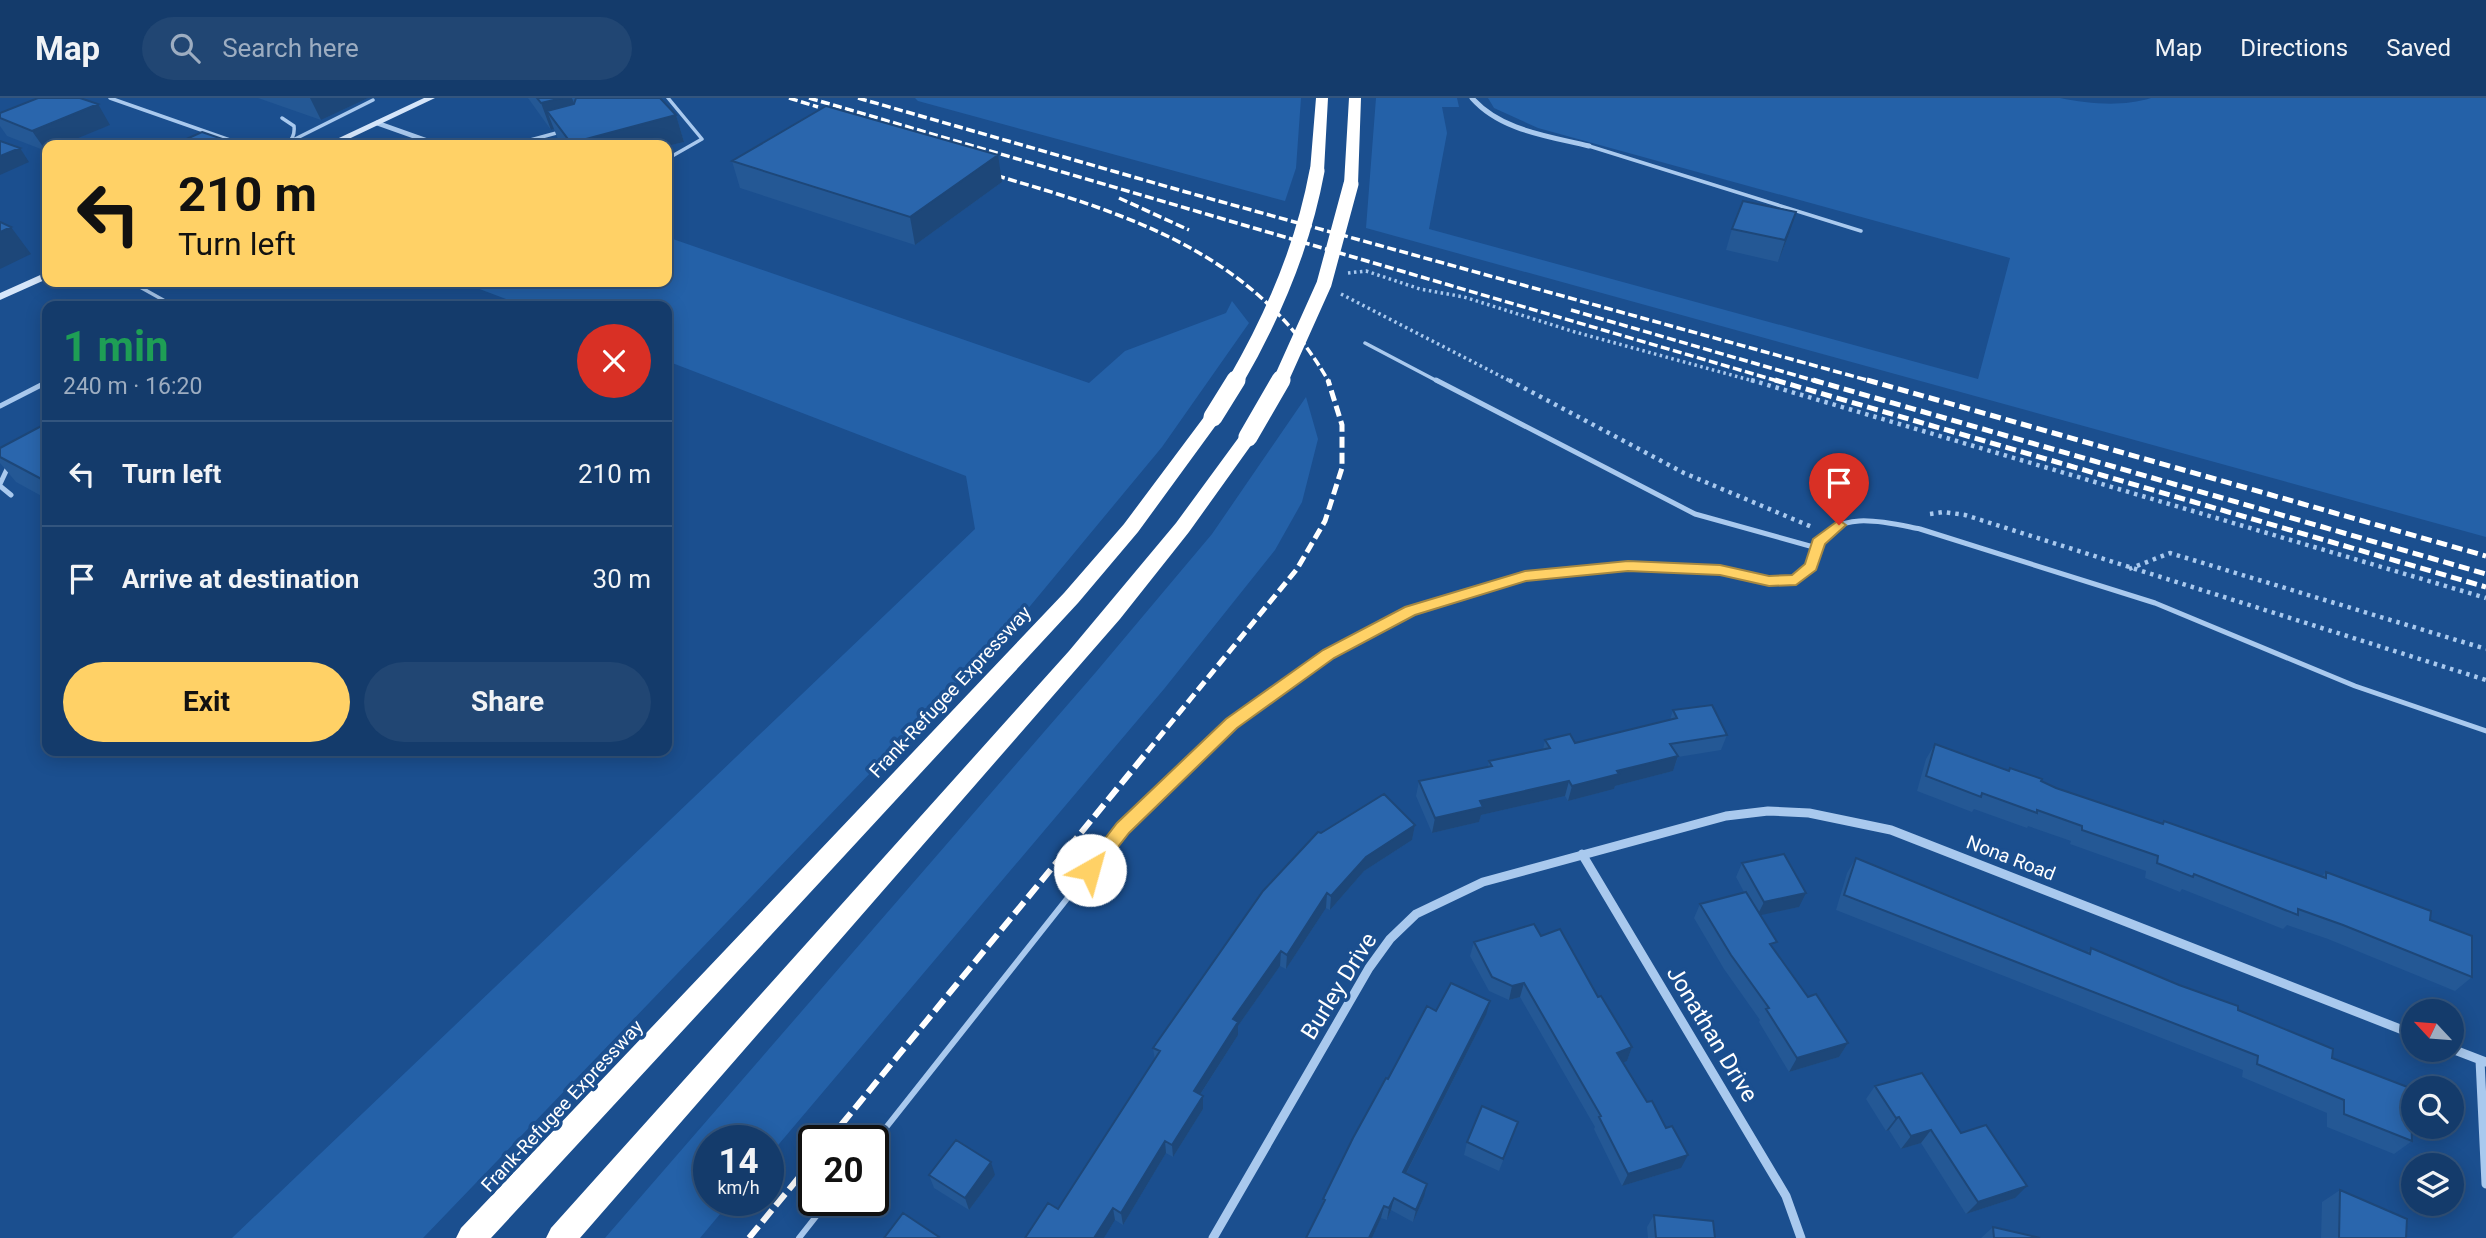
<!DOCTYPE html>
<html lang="en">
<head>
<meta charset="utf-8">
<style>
  body { margin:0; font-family:Roboto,sans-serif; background:#214673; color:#f1f3f6; height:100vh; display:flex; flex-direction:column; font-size:26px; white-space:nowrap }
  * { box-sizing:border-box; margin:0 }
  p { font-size:23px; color:#9dadc1 }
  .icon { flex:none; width:38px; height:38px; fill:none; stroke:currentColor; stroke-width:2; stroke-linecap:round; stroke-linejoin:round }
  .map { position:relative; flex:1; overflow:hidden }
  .panel { position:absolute; left:42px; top:203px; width:630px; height:455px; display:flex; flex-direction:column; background:#143b6b; border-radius:14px; box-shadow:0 4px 18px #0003,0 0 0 2px #33557e }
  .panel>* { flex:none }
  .banner { position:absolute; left:42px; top:42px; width:630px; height:147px; border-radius:14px; box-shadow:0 4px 18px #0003,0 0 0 2px #33557e; background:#ffd166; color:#111; overflow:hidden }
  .needle { width:46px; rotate:296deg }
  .fabs { position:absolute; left:2401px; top:901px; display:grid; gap:14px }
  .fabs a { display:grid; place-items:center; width:63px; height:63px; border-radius:50%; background:#143b6b; box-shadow:0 4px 18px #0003,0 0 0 2px #33557e; font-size:35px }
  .speed { position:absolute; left:693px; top:1027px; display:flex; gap:14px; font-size:35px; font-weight:700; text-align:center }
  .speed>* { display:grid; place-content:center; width:91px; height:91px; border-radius:50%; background:#143b6b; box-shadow:0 4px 18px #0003,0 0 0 2px #33557e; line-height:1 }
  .speed small { font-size:18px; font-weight:400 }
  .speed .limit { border:4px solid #111; border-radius:10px; background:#fff; color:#111 }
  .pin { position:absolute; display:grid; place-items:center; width:60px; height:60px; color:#fff; margin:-72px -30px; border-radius:50% 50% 50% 0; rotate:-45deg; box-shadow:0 0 7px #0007 }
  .pin .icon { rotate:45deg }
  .me { position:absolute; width:77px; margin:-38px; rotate:38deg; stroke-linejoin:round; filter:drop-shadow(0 0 5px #0008) }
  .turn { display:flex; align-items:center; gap:24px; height:147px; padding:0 21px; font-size:32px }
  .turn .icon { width:91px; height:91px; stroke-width:2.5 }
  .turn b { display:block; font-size:49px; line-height:60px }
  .round { display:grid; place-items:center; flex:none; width:74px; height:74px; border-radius:37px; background:#214673 }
  .overview { display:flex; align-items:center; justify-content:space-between; height:119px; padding:0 21px }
  h1 { font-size:42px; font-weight:700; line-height:52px; color:#1e9e55 }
  .cta { display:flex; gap:14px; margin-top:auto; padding:14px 21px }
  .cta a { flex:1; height:80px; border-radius:42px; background:#ffd166; color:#111; font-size:28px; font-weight:700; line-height:80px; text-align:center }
  .cta a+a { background:#214673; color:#f1f3f6 }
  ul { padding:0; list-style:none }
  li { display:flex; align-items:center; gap:21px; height:105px; padding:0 21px; border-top:2px solid #33557e }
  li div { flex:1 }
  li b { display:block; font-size:26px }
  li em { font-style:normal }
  header { display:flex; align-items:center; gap:42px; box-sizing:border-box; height:98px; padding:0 35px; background:#143b6b; border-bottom:2px solid #33557e }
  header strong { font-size:33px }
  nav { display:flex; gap:38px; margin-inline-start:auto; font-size:24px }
  .search { width:490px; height:63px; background:#214673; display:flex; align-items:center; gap:18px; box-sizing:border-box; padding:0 24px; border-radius:38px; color:#9dadc1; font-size:26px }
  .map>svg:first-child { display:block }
  .green { fill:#2461a8 }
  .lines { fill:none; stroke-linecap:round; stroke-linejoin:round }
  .path-far1 { stroke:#a9c9ee; stroke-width:3.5; stroke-dasharray:2.5 3.5; stroke-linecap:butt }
  .path { stroke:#a9c9ee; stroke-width:4.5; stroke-dasharray:3.5 5; stroke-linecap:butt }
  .service-far2 { stroke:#a9c9ee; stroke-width:3.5 }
  .service-far1 { stroke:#a9c9ee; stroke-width:5 }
  .service { stroke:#a9c9ee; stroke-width:6 }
  .minor-far1 { stroke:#a9c9ee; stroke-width:5 }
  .minor { stroke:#a9c9ee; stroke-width:9 }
  .secondary { fill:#d6e6fa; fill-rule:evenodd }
  .motorway { fill:#fff; fill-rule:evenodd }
  .rail-far2 { stroke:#fff; stroke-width:3.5; stroke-dasharray:9 3.5; stroke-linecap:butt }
  .rail-far1 { stroke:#fff; stroke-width:5; stroke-dasharray:11 5; stroke-linecap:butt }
  .rail { stroke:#fff; stroke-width:6; stroke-dasharray:15 6; stroke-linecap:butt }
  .motorway-bridge-far1 { stroke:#fff; stroke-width:15 }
  .motorway-bridge { stroke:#fff; stroke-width:19 }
  .wall { fill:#245895 }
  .shaded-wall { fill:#1d4779 }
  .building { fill:#2a66ad; stroke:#1d4779; stroke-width:2 }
  .route { fill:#ffd166; stroke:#a68842; stroke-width:2 }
  .labels { text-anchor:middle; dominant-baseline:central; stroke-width:7; stroke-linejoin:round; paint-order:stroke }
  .street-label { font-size:19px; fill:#fff; stroke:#1b4f8f }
  .near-street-label { font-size:23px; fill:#fff; stroke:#1b4f8f }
</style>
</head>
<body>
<header>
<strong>Map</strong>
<div class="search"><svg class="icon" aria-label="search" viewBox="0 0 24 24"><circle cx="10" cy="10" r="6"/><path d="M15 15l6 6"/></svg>Search here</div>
<nav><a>Map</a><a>Directions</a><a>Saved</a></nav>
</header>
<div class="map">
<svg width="2486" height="1140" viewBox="0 0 2486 1140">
  <rect width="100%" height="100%" fill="#1b4f8f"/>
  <path class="green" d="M 915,0 L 1301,0 L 1296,70 L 1285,103 L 918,3 Z
    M 1376,0 L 1457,0 L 1459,9 L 1442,9 L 1447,35 L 1429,131 L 1978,281 L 2010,160 L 1538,30 L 1494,10 L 1488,0 L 2060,0 C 2089,6 2123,9 2151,0 L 2486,0 L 2486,439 L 1366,130 Z
    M 667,139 L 1089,285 L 1125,253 L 1226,215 L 1232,203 L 1249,225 L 1162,349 L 1026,513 L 423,1140 L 232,1140 L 975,431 L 966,378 L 667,263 L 667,208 L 525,208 L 461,184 L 667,184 Z
    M 1306,299 L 1318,341 L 1302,404 L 1275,452 L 1164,591 L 768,1059 L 768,1043 L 709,1043 L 709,1102 L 731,1103 L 700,1140 L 605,1140 L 1096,574 L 1212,436 Z"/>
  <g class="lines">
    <path class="path-far1" d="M 1348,175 L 1366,173 L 1420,191 L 1464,199 L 1575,234 L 1757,284
      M 1341,196 L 1512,284"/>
    <path class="path" d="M 1509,282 L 1684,375 L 1812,429
      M 1751,282 L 2486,500
      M 1930,416 L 1944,414 L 1965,417 L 2486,582
      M 2129,471 L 2170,455 L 2486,551"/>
    <path class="service-far2" d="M 110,0 L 244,47
      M 282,20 L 294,28 C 295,38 292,42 284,47
      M 293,42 L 373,2
      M 512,47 L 560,34
      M 1589,48 L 1861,133
      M 667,61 L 702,41 L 668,0
      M 131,184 L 174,208
      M 144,191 L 158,184
      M 1365,245 L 1439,284"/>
    <path class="service-far1" d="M 1436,282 L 1695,416 L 1817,450
      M 0,308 L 47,284
      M 0,386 L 8,369
      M 0,388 L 11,397
      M 1202,654 L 1232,626 L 1328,556 L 1410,513 L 1525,478 L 1628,468 L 1720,472 L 1769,483 L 1796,482 C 1814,465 1808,464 1818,446 C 1838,410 1889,425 1920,431 L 2155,505 L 2355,588 L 2486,633"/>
    <path class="service" d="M 873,1046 L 1123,730 L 1204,653
      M 799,1140 L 829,1102"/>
    <path class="minor-far1" d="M 1472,0 C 1501,33 1549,38 1589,48
      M 377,25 L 439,47"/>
    <path class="minor" d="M 1582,756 L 1786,1098 L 1801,1140
      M 2452,951 L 2486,964
      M 2480,962 L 2486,1086
      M 1213,1140 L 1369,870 L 1390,841 L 1416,816 L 1483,784 L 1726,718 L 1768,713 L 1809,715 L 1891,732 L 2413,936"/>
    <path class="secondary" d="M 424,0 L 435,0 L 336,47 L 324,47 Z
      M 47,174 L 47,181 L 0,202 L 0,195 Z"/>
    <path class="motorway" d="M 1316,0 L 1328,0 L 1324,73 L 1317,77 L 1310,73 Z
      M 1349,0 L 1361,0 L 1358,86 L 1351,90 L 1344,86 Z
      M 1213,314 L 1222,319 L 1219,323 L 1138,434 L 1078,505 L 491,1140 L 456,1140 L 461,1130 L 1064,495 L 1124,426 L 1207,315 Z
      M 1248,334 L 1257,339 L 1189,434 L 1120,521 L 580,1140 L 546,1140 L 551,1130 L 1069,553 L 1176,425 L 1242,335 Z"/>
    <path class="rail-far2" d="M 789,0 L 818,9
      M 809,0 L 1781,284
      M 858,0 L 1186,94 L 1874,284
      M 984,74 C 1121,114 1253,151 1329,284
      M 1119,100 L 1189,132
      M 1571,212 L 1819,284"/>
    <path class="rail-far1" d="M 1775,282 L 2486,489
      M 1813,282 L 2486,476
      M 1867,282 L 2486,458
      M 1147,654 L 1297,471 L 1325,423 L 1342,370 L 1342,327 L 1328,282"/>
    <path class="rail" d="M 828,1043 L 1148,653
      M 749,1140 L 814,1061"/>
    <path class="motorway-bridge-far1" d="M 1235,284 C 1274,217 1303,149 1317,73
      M 1280,284 L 1324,186 L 1351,86"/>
    <path class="motorway-bridge" d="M 1213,319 L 1236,282
      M 1248,339 L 1281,282"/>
  </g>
  <path class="wall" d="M 258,0 L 368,0 L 321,22 Z
    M 528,0 L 660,0 L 676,17 L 684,44 L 667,48 L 667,47 L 563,47 L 557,39 L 554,31 L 551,32 Z
    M 0,15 L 110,27 L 47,47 L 47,53 L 46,53 L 7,38 L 0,28 Z
    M 732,63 L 1002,84 L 915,147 L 740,90 Z
    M 1732,131 L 1789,136 L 1778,164 L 1726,152 Z
    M 47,325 L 47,401 L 16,384 L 0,365 L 0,350 Z
    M 1673,612 L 1727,637 L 1721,652 L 1678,659 L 1673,673 L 1615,688 L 1614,691 L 1568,703 L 1565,698 L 1481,717 L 1479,724 L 1432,735 L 1416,698 L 1419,683 L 1488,669 L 1489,663 L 1543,652 L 1545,642 L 1575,645 L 1670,622 Z
    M 1935,646 L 2008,672 L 2010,670 L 2056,690 L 2162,726 L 2164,723 L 2321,779 L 2326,774 L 2430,822 L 2472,879 L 2455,893 L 2328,841 L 2287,827 L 2283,831 L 2182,791 L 2180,794 L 2145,780 L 2146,773 L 2070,746 L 2071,743 L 2028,728 L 2027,730 L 1974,711 L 1972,714 L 1917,693 L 1926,661 Z
    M 1415,727 L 1412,742 L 1364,773 L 1330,812 L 1326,810 L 1286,871 L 1280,868 L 1238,928 L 1238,937 L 1200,997 L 1203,1011 L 1173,1059 L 1166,1055 L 1123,1127 L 1115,1122 L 1104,1140 L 1025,1140 L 1058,1111 L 1155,962 L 1153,950 L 1321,735 Z
    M 1856,760 L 2087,855 L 2091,850 L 2238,912 L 2332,960 L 2412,1043 L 2394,1056 L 2327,1029 L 2327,1015 L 2242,979 L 2243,972 L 1836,812 L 1847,775 Z
    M 1742,765 L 1799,809 L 1760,817 L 1773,851 L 1808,899 L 1848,945 L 1839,959 L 1789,974 L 1759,924 L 1760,922 L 1724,871 L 1694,820 L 1700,806 L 1744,794 L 1736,779 Z
    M 1541,838 L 1598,899 L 1632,949 L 1627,963 L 1623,964 L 1647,1004 L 1666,1030 L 1681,1070 L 1622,1088 L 1594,1031 L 1595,1029 L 1520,899 L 1509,902 L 1489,893 L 1470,858 L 1474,844 Z
    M 1436,913 L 1486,917 L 1406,1076 L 1424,1099 L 1413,1124 L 1391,1112 L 1387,1122 L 1381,1120 L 1372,1140 L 1306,1140 L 1322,1110 L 1323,1101 L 1388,981 Z
    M 1875,988 L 1961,1035 L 2015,1100 L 1966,1116 L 1921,1045 L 1901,1051 L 1889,1032 L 1886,1033 L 1866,1001 Z
    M 1518,1024 L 1499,1073 L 1464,1057 L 1467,1044 Z
    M 929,1077 L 995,1077 L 969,1112 L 934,1090 Z
    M 2340,1092 L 2406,1140 L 2321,1140 L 2322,1104 Z
    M 1654,1117 L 1715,1140 L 1648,1140 L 1647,1129 Z
    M 1993,1129 L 2040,1140 L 1981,1140 Z"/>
  <path class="shaded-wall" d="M 310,0 L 368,0 L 321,22 Z
    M 562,0 L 572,0 L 581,24 L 547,13 L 554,31 L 551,32 L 541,5 Z
    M 98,6 L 110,27 L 61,47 L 47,47 L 47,53 L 46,53 L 32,33 Z
    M 676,17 L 684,44 L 667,48 L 667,47 L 572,47 L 571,45 Z
    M 20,50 L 29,64 L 0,77 L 0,58 Z
    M 998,57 L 1002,84 L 915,147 L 910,119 Z
    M 1796,114 L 1789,136 L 1778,164 L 1785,142 Z
    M 11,129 L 31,156 L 0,171 L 0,134 Z
    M 1678,658 L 1673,673 L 1615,688 L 1614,691 L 1568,703 L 1572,688 L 1617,673 Z
    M 1569,683 L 1565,698 L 1481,717 L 1479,724 L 1432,735 L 1435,720 L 1480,703 Z
    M 1415,727 L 1412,742 L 1364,773 L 1330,812 L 1331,798 L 1366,759 Z
    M 1327,795 L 1326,810 L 1286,871 L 1287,857 Z
    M 1806,795 L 1799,809 L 1757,818 L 1764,804 Z
    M 1281,853 L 1280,868 L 1238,928 L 1238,937 L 1194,1006 L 1194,993 L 1233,921 Z
    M 1524,885 L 1520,899 L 1509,902 L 1512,888 Z
    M 1490,903 L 1486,917 L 1400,1087 L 1403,1074 Z
    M 1848,945 L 1839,959 L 1789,974 L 1797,960 Z
    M 1632,949 L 1627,963 L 1612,969 L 1617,955 Z
    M 1203,998 L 1203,1011 L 1173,1059 L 1172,1047 Z
    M 1899,1019 L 1889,1032 L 1886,1033 L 1896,1020 Z
    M 1931,1032 L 1921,1045 L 1901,1051 L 1911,1038 Z
    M 1165,1043 L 1166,1055 L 1123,1127 L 1121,1115 Z
    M 1688,1057 L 1681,1070 L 1622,1088 L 1628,1076 Z
    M 991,1064 L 995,1077 L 969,1112 L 965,1100 Z
    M 1427,1086 L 1424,1099 L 1413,1124 L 1416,1112 Z
    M 2027,1088 L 2015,1100 L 1966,1116 L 1978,1104 Z
    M 1394,1100 L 1391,1112 L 1387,1122 L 1389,1110 Z
    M 1384,1108 L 1381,1120 L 1372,1140 L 1369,1140 Z
    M 1113,1110 L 1115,1122 L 1104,1140 L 1094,1140 Z"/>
  <path class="building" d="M 38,0 L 80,0 L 98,6 L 32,33 L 0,20 L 0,15 Z
    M 537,0 L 562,0 L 541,5 Z
    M 576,0 L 660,0 L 676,17 L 571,45 L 547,13 L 574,6 Z
    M 826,8 L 998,57 L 910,119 L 732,63 Z
    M 202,34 L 237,46 L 234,47 L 173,47 Z
    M 0,43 L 20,50 L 0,58 Z
    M 1743,103 L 1796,114 L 1785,142 L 1732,131 Z
    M 0,124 L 11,129 L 0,134 Z
    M 47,325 L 47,384 L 0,359 L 0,350 Z
    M 1712,607 L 1727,637 L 1670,646 L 1678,658 L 1617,673 L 1619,676 L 1572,688 L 1569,683 L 1480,703 L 1483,709 L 1435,720 L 1419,683 L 1492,668 L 1489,663 L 1550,650 L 1545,642 L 1570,636 L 1575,645 L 1677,620 L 1673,612 Z
    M 1935,646 L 2009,673 L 2010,670 L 2042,681 L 2041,683 L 2056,690 L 2163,726 L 2164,723 L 2326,780 L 2326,774 L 2431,813 L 2430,822 L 2472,838 L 2472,879 L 2343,827 L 2298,811 L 2298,817 L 2194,776 L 2193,779 L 2157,765 L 2158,758 L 2082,732 L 2082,728 L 2037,712 L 2037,715 L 1982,695 L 1981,699 L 1926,678 Z
    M 1384,696 L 1415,727 L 1366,759 L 1331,798 L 1327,795 L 1287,857 L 1281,853 L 1233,921 L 1238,924 L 1194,993 L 1203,998 L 1172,1047 L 1165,1043 L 1121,1115 L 1113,1110 L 1094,1140 L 1025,1140 L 1048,1105 L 1058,1111 L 1160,953 L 1153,950 L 1263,793 L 1318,734 L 1321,735 Z
    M 1784,756 L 1806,795 L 1764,804 L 1742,765 Z
    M 1856,760 L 2090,856 L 2091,850 L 2179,887 L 2238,908 L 2238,912 L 2333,951 L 2332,960 L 2410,990 L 2412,1043 L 2344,1016 L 2344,1002 L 2257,966 L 2258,958 L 1844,797 Z
    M 1746,794 L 1777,844 L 1770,846 L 1808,899 L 1816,896 L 1848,945 L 1797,960 L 1766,911 L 1769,910 L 1731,857 L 1700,806 Z
    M 1534,826 L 1541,838 L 1560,831 L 1598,899 L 1601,898 L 1632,949 L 1617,955 L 1647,1004 L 1652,1003 L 1666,1030 L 1672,1028 L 1688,1057 L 1628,1076 L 1599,1019 L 1601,1018 L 1524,885 L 1512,888 L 1492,879 L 1474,844 Z
    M 1451,885 L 1490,903 L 1403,1074 L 1427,1086 L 1416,1112 L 1394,1100 L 1389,1110 L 1384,1108 L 1369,1140 L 1306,1140 L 1325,1102 L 1323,1101 L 1353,1040 L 1386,980 L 1388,981 L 1427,908 L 1436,913 Z
    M 1922,975 L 1961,1035 L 1986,1027 L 2027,1088 L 1978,1104 L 1931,1032 L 1911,1038 L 1899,1019 L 1896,1020 L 1875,988 Z
    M 1482,1008 L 1518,1024 L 1503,1061 L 1467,1044 Z
    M 956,1042 L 991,1064 L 965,1100 L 929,1077 Z
    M 2340,1092 L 2407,1121 L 2406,1140 L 2339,1140 Z
    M 903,1115 L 939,1139 L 938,1140 L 884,1140 Z
    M 1654,1117 L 1713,1123 L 1715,1140 L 1656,1140 Z
    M 1993,1129 L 2040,1140 L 1994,1140 Z"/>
  <path class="route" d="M 1839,422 L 1846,427 L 1825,446 L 1816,472 L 1796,487 L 1769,488 L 1720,477 L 1628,473 L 1526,483 L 1415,517 L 1334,560 L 1237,630 L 1129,735 L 1096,777 L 1090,780 L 1083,777 L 1081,772 L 1117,725 L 1226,621 L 1323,552 L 1405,509 L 1525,473 L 1628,463 L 1720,467 L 1769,478 L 1792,477 L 1805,466 L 1813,441 Z"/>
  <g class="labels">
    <g class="street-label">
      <text transform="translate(950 594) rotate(-47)">Frank-Refugee Expressway</text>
      <text transform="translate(2011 760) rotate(21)">Nona Road</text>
      <text transform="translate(562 1008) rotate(-47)">Frank-Refugee Expressway</text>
    </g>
    <g class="near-street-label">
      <text transform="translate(1339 888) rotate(-58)">Burley Drive</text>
      <text transform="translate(1712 936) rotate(59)">Jonathan Drive</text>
    </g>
  </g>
</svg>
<div class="fabs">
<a><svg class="needle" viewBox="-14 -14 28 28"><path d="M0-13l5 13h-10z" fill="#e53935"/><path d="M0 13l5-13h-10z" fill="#9dadc1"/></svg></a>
<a><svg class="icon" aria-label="search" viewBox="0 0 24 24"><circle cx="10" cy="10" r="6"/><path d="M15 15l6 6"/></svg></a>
<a><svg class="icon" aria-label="layers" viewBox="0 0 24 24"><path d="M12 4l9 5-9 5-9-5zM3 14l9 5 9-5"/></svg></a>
</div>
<div class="speed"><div>14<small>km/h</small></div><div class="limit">20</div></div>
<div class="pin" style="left:1839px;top:427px;background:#d93025"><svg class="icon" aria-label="arrive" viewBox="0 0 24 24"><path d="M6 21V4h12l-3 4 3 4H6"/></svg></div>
<svg class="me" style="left:1090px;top:772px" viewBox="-20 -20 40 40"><circle r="19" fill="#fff"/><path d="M0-13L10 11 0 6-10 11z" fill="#ffd166"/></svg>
<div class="banner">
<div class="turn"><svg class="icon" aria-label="left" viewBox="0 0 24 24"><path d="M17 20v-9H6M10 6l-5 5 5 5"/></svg><div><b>210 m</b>Turn left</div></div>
</div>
<section class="panel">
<div class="overview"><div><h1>1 min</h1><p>240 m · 16:20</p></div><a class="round" style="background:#d93025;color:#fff"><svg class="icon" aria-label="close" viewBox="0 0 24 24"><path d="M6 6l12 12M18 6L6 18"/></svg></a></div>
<ul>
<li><svg class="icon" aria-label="left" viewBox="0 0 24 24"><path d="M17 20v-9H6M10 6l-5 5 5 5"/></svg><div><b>Turn left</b></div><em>210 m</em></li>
<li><svg class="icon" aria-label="arrive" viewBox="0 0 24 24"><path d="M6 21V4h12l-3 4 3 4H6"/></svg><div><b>Arrive at destination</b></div><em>30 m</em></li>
</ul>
<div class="cta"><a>Exit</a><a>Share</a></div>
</section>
</div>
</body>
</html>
